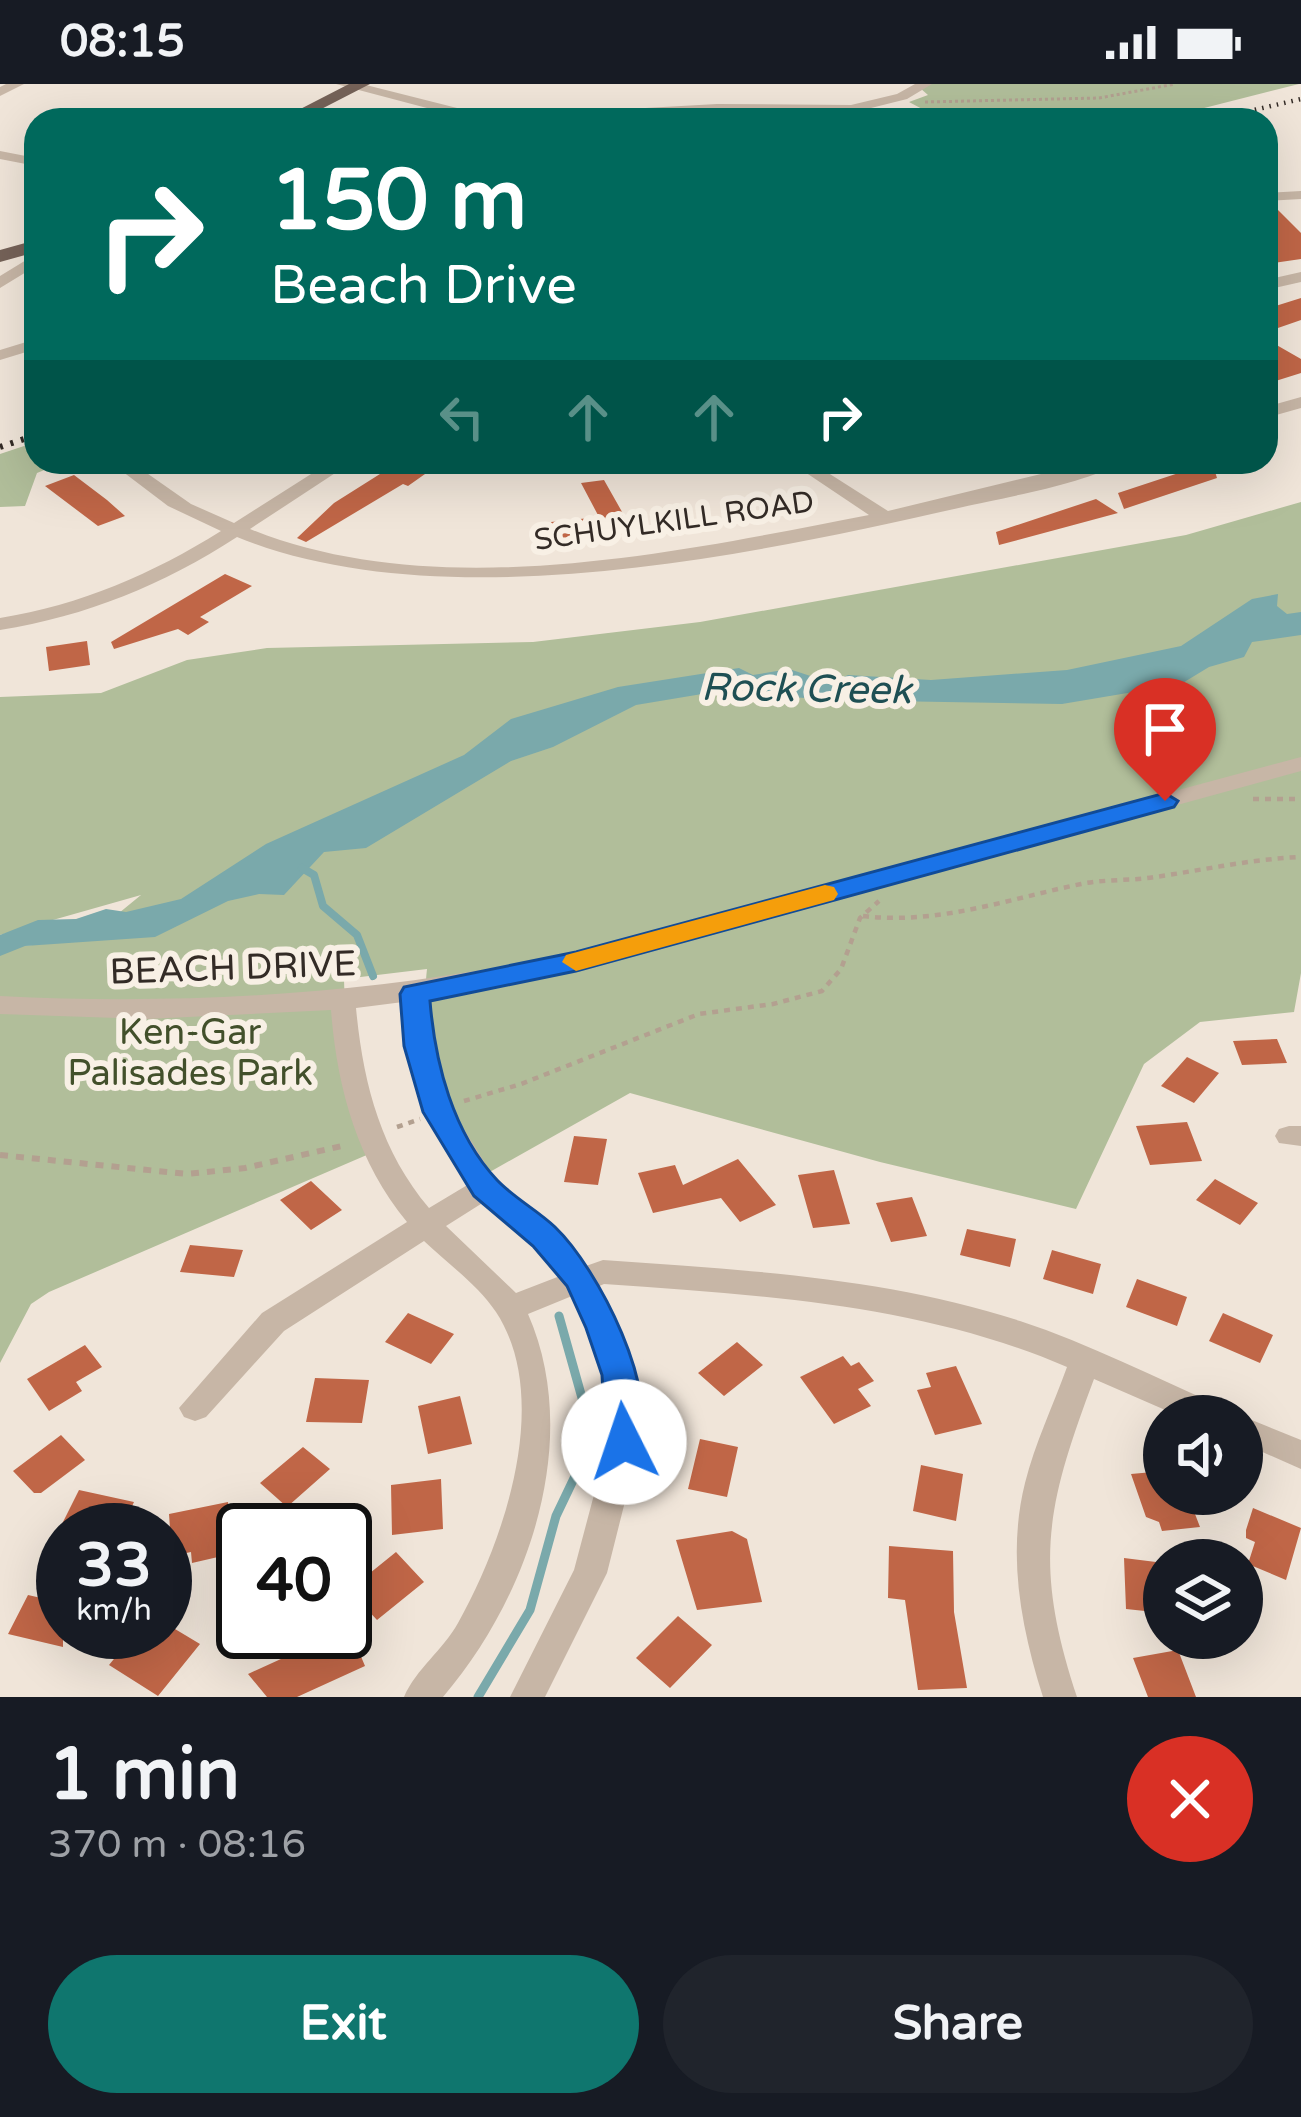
<!DOCTYPE html>
<html lang="en">
<head>
<meta charset="utf-8">
<style>
  body { margin:0; font-family:"Varela Round",sans-serif; background:#20242c; color:#f1f3f6; height:100vh; display:flex; flex-direction:column; font-size:45px; white-space:nowrap }
  * { box-sizing:border-box; margin:0 }
  p { font-size:39px; color:#9ea1a6 }
  .icon { flex:none; width:66px; height:66px; fill:none; stroke:currentColor; stroke-width:2; stroke-linecap:round; stroke-linejoin:round }
  .map { position:relative; height:1613px; overflow:hidden }
  .details { display:flex; flex-direction:column; background:#171b24; flex:1 }
  .details>* { flex:none }
  .guide { position:absolute; left:24px; top:24px; width:1254px; height:366px; border-radius:36px; box-shadow:0 12px 48px #0002; background:#00695c; color:#fff; overflow:hidden }
  .tools { position:absolute; left:1143px; top:1311px; display:grid; gap:24px }
  .tools a { display:grid; place-items:center; width:120px; height:120px; border-radius:50%; background:#171b24; box-shadow:0 12px 48px #0002; font-size:60px }
  .speed { position:absolute; left:36px; top:1419px; display:flex; gap:24px; font-size:60px; font-weight:700; text-align:center }
  .speed>* { display:grid; place-content:center; width:156px; height:156px; border-radius:50%; background:#171b24; box-shadow:0 12px 48px #0002; line-height:1 }
  .speed small { font-size:30px; font-weight:400 }
  .speed .limit { border:6px solid #111; border-radius:18px; background:#fff; color:#111 }
  .pin { position:absolute; display:grid; place-items:center; width:102px; height:102px; color:#fff; margin:-123px -51px; border-radius:50% 50% 50% 0; rotate:-45deg; box-shadow:0 0 12px #0007 }
  .pin .icon { rotate:45deg }
  .me { position:absolute; width:132px; margin:-66px; rotate:356deg; stroke-linejoin:round; filter:drop-shadow(0 0 9px #0008) }
  .turn { display:flex; align-items:center; gap:42px; height:252px; padding:0 48px; font-size:54px }
  .turn .icon { width:156px; height:156px; stroke-width:2.5 }
  .turn b { display:block; font-size:84px; line-height:102px }
  .lanes { display:flex; align-items:center; height:114px; padding:0 48px; background:#0003; justify-content:center; gap:60px; direction:ltr }
  .lanes .off { opacity:.35 }
  .round { display:grid; place-items:center; flex:none; width:126px; height:126px; border-radius:63px; background:#20242c }
  .overview { display:flex; align-items:center; justify-content:space-between; height:204px; padding:0 48px }
  h1 { font-size:72px; font-weight:700; line-height:90px }
  .button { display:flex; gap:24px; margin-top:auto; padding:24px 48px }
  .button a { flex:1; height:138px; border-radius:72px; background:#0f766e; color:#fff; font-size:48px; font-weight:700; line-height:138px; text-align:center }
  .button a+a { background:#20242c; color:#f1f3f6 }
  .status { display:flex; justify-content:space-between; align-items:center; height:84px; padding:0 60px; background:#171b24; direction:ltr }
  .status svg { height:33px; fill:currentColor }
  .map>svg:first-child { display:block }
  .green { fill:#b1be9a }
  .water { fill:#7aa9ab }
  .lines { fill:none; stroke-linecap:round; stroke-linejoin:round }
  .stream-far1 { stroke:#7aa9ab; stroke-width:8 }
  .stream { stroke:#7aa9ab; stroke-width:9 }
  .building { fill:#c06647 }
  .path-far2 { stroke:#b3a090; stroke-width:3; stroke-dasharray:3 3; stroke-linecap:butt }
  .path-far1 { stroke:#b3a090; stroke-width:4.5; stroke-dasharray:6 6; stroke-linecap:butt }
  .path { stroke:#b3a090; stroke-width:6; stroke-dasharray:8 8; stroke-linecap:butt }
  .minor { fill:#c7b6a6; fill-rule:evenodd }
  .major { fill:#756258; fill-rule:evenodd }
  .rail-far1 { stroke:#332b26; stroke-width:4.5; stroke-dasharray:1.5 6; stroke-linecap:butt }
  .rail { stroke:#332b26; stroke-width:6; stroke-dasharray:3 8; stroke-linecap:butt }
  .route { fill:#1a73e8; stroke:#114b97; stroke-width:3 }
  .slow { fill:#f59e0b }
  .labels { text-anchor:middle; dominant-baseline:central; stroke-width:12; stroke-linejoin:round; paint-order:stroke }
  .far-street-label { font-size:30px; fill:#332b26; stroke:#f8f0e5 }
  .street-label { font-size:36px; fill:#332b26; stroke:#f8f0e5 }
  .park-label { font-size:36px; fill:#42502b; stroke:#f8f0e5 }
  .water-label { font-size:39px; font-style:italic; fill:#1e4f53; stroke:#f8f0e5 }
</style>
</head>
<body>
<div class="status"><b>08:15</b><svg viewBox="0 0 49 12"><path d="M0 12V9h3v3zM5 12V6h3v6zM10 12V3h3v9zM15 12V0h3v12zM26 1h20v11H26zM47 4h2v5h-2z"/></svg></div>
<div class="map">
<svg width="1301" height="1613" viewBox="0 0 1301 1613">
  <rect width="100%" height="100%" fill="#f0e5d9"/>
  <path class="green" d="M 925,0 L 1299,0 L 1157,36 L 943,36 L 909,18 L 928,11 L 920,4 Z
    M 36,358 L 36,378 L 64,378 L 37,389 L 25,422 L 0,423 L 0,370 Z
    M 1301,418 L 1301,889 L 1294,928 L 1200,938 L 1144,980 L 1076,1125 L 880,1078 L 630,1009 L 488,1089 C 450,1022 418,965 427,885 L 344,895 L 346,961 L 383,1064 L 49,1208 L 31,1220 L 0,1279 L 0,864 L 86,856 L 141,811 L 0,851 L 0,613 L 101,609 L 187,576 L 267,564 L 533,558 L 700,538 L 1186,451 Z"/>
  <path class="water" d="M 1278,510 L 1277,522 L 1287,530 L 1301,528 L 1301,551 L 1252,558 L 1244,573 L 1209,583 L 1181,600 L 1062,620 L 829,616 L 720,607 L 636,621 L 553,663 L 511,677 L 366,764 L 324,768 L 284,811 L 259,810 L 228,817 L 155,853 L 25,862 L 0,872 L 0,851 L 38,836 L 76,835 L 106,825 L 126,828 L 181,815 L 266,760 L 464,671 L 511,635 L 618,603 L 739,584 L 753,591 L 789,585 L 832,599 L 848,591 L 931,596 L 1067,586 L 1181,562 L 1252,515 Z"/>
  <g class="lines">
    <path class="stream-far1" d="M 302,784 L 314,791 L 323,822 L 357,851 L 373,892"/>
    <path class="stream" d="M 478,1613 L 530,1526 L 556,1432 L 578,1386 L 575,1370 L 582,1356 L 584,1321 L 559,1232"/>
  </g>
  <path class="building" d="M 1266,121 L 1273,121 L 1301,149 L 1301,175 L 1266,180 Z
    M 1301,214 L 1301,236 L 1266,248 L 1266,225 Z
    M 1266,255 L 1301,275 L 1301,289 L 1266,300 Z
    M 399,378 L 442,378 L 408,402 L 403,400 L 306,458 L 297,454 L 334,419 Z
    M 1212,378 L 1217,394 L 1124,425 L 1118,409 Z
    M 74,391 L 107,416 L 125,432 L 98,442 L 45,402 Z
    M 604,396 L 634,449 L 557,458 L 551,438 L 599,433 L 581,399 Z
    M 1096,415 L 1118,429 L 999,461 L 996,448 Z
    M 225,490 L 252,502 L 200,533 L 209,538 L 188,551 L 178,545 L 114,565 L 111,558 Z
    M 87,557 L 90,581 L 49,587 L 46,563 Z
    M 1277,955 L 1287,979 L 1242,981 L 1233,957 Z
    M 1187,973 L 1219,989 L 1194,1019 L 1161,1002 Z
    M 1187,1038 L 1202,1077 L 1150,1081 L 1136,1042 Z
    M 574,1052 L 607,1055 L 598,1101 L 564,1098 Z
    M 738,1075 L 776,1121 L 740,1138 L 721,1114 L 653,1129 L 638,1089 L 675,1081 L 683,1101 Z
    M 834,1086 L 850,1140 L 813,1144 L 798,1091 Z
    M 1215,1095 L 1258,1119 L 1240,1141 L 1196,1116 Z
    M 311,1097 L 342,1126 L 311,1146 L 280,1116 Z
    M 912,1113 L 927,1152 L 891,1158 L 876,1119 Z
    M 967,1145 L 1016,1155 L 1010,1183 L 960,1171 Z
    M 190,1161 L 243,1166 L 234,1193 L 180,1188 Z
    M 1052,1166 L 1101,1180 L 1093,1210 L 1043,1195 Z
    M 1137,1195 L 1187,1213 L 1177,1242 L 1126,1223 Z
    M 408,1229 L 454,1250 L 431,1280 L 385,1258 Z
    M 1223,1229 L 1273,1251 L 1260,1279 L 1209,1257 Z
    M 737,1258 L 763,1281 L 724,1312 L 698,1289 Z
    M 85,1261 L 102,1283 L 76,1298 L 82,1307 L 49,1327 L 27,1295 Z
    M 843,1272 L 851,1282 L 859,1278 L 874,1297 L 858,1305 L 871,1322 L 834,1340 L 800,1293 Z
    M 956,1282 L 982,1340 L 935,1351 L 917,1306 L 931,1303 L 926,1289 Z
    M 315,1294 L 369,1296 L 362,1339 L 306,1338 Z
    M 460,1312 L 472,1360 L 428,1370 L 418,1322 Z
    M 61,1351 L 85,1376 L 41,1409 L 34,1409 L 13,1387 Z
    M 700,1355 L 738,1363 L 727,1413 L 688,1405 Z
    M 303,1363 L 330,1385 L 287,1423 L 260,1399 Z
    M 921,1381 L 963,1390 L 956,1437 L 913,1427 Z
    M 1164,1387 L 1164,1410 L 1198,1410 L 1205,1428 L 1195,1430 L 1200,1443 L 1162,1447 L 1159,1438 L 1146,1433 L 1131,1390 Z
    M 441,1395 L 443,1445 L 392,1451 L 391,1401 Z
    M 79,1406 L 134,1418 L 121,1446 L 59,1446 Z
    M 228,1418 L 234,1490 L 218,1473 L 192,1479 L 191,1468 L 172,1472 L 169,1430 Z
    M 1253,1424 L 1301,1444 L 1286,1496 L 1248,1480 L 1255,1458 L 1246,1454 L 1246,1446 Z
    M 732,1447 L 747,1455 L 762,1518 L 697,1526 L 676,1456 Z
    M 889,1462 L 953,1467 L 954,1528 L 967,1604 L 918,1606 L 905,1516 L 888,1514 Z
    M 396,1468 L 424,1498 L 377,1536 L 349,1506 Z
    M 1124,1474 L 1164,1479 L 1164,1529 L 1126,1525 Z
    M 28,1511 L 63,1519 L 63,1563 L 8,1550 Z
    M 678,1532 L 712,1561 L 670,1604 L 636,1574 Z
    M 165,1539 L 200,1560 L 158,1612 L 109,1581 L 136,1548 L 165,1548 Z
    M 349,1544 L 365,1582 L 297,1613 L 267,1613 L 248,1590 Z
    M 1178,1566 L 1196,1613 L 1148,1613 L 1133,1574 Z"/>
  <g class="lines">
    <path class="path-far2" d="M 925,18 L 1099,14 L 1175,0"/>
    <path class="path-far1" d="M 1253,715 L 1301,715
      M 863,832 C 938,841 1008,815 1081,800 C 1105,795 1131,797 1155,793 C 1204,786 1251,775 1301,773
      M 464,1017 L 521,1000 L 699,930 L 773,920 L 822,907 L 841,885 L 860,834 L 879,817
      M 397,1043 L 420,1035"/>
    <path class="path" d="M 0,1071 L 187,1090 L 245,1084 L 346,1061"/>
    <path class="minor" d="M 6,0 L 24,0 L 0,12 L 0,3 Z
      M 336,0 L 362,0 L 461,25 L 538,30 L 717,20 L 851,21 L 897,10 L 915,0 L 932,0 L 907,15 L 851,29 L 717,28 L 591,36 L 461,33 Z
      M 0,67 L 36,74 L 36,82 L 0,75 Z
      M 1301,107 L 1301,115 L 1266,117 L 1266,109 Z
      M 36,170 L 36,182 L 0,204 L 0,192 Z
      M 1301,188 L 1301,198 L 1266,206 L 1266,196 Z
      M 36,255 L 36,265 L 0,276 L 0,266 Z
      M 1301,313 L 1301,324 L 1266,334 L 1266,323 Z
      M 110,378 L 131,378 L 191,420 L 234,439 L 330,378 L 352,378 L 250,445 C 437,521 678,468 869,431 L 790,378 L 811,378 L 888,427 L 1091,378 L 1119,378 C 1091,399 1001,414 963,423 C 753,471 442,537 237,453 C 163,501 87,532 0,546 L 0,534 C 81,521 152,490 221,447 L 168,422 Z
      M 1301,673 L 1301,687 L 576,886 L 428,914 L 432,961 L 452,1026 L 495,1095 L 554,1145 L 586,1182 L 603,1176 C 743,1186 886,1193 1020,1237 C 1090,1260 1155,1294 1223,1323 L 1228,1332 L 1179,1332 L 1094,1295 C 1046,1423 1033,1480 1077,1613 L 1043,1613 C 1021,1543 1007,1471 1025,1399 C 1035,1359 1053,1322 1067,1283 C 921,1220 762,1211 604,1200 L 597,1203 L 634,1290 L 640,1358 L 607,1489 L 545,1613 L 510,1613 L 574,1486 L 608,1358 L 604,1290 L 572,1212 L 528,1230 C 583,1355 529,1513 443,1613 L 404,1613 C 416,1585 443,1566 458,1539 C 504,1457 553,1315 496,1228 C 477,1200 448,1180 424,1157 L 284,1247 L 206,1333 L 195,1337 L 184,1333 L 179,1324 L 262,1229 L 407,1138 C 357,1077 337,1004 331,926 L 147,935 L 0,930 L 0,912 C 196,922 384,909 576,868 ZM 403,918 C 408,995 430,1034 469,1100 L 429,1124 C 380,1066 363,998 356,924 ZM 484,1118 L 534,1161 L 560,1192 L 516,1209 L 446,1142 Z
      M 1289,1042 L 1301,1042 L 1301,1062 L 1279,1059 L 1275,1052 L 1279,1045 Z
      M 1241,1332 L 1242,1332 L 1301,1356 L 1301,1385 L 1242,1359 Z"/>
    <path class="major" d="M 349,0 L 370,0 L 300,36 L 279,36 Z
      M 36,156 L 36,168 L 0,178 L 0,166 Z"/>
    <path class="rail-far1" d="M 1211,36 L 1301,15"/>
    <path class="rail" d="M 0,363 L 36,351"/>
  </g>
  <path class="route" d="M 1165,709 L 1178,717 L 1174,723 L 576,887 L 430,917 C 435,979 453,1049 497,1096 C 514,1114 537,1126 555,1143 C 597,1183 664,1311 636,1368 L 624,1373 L 611,1368 L 606,1358 L 602,1291 L 586,1244 L 567,1202 L 533,1162 L 474,1112 L 423,1028 L 404,962 L 400,910 L 404,903 L 576,868 Z"/>
  <path class="slow" d="M 825,801 L 834,803 L 838,810 L 834,816 L 576,887 L 562,878 L 566,871 Z"/>
  <g class="labels">
    <g class="far-street-label">
      <text transform="translate(674 437) rotate(-8)">SCHUYLKILL ROAD</text>
    </g>
    <g class="street-label">
      <text transform="translate(233 884) rotate(-2)">BEACH DRIVE</text>
    </g>
    <g class="park-label">
      <text x="190" y="948">Ken-Gar<tspan x="190" dy="41">Palisades Park</tspan></text>
    </g>
    <g class="water-label">
      <text transform="translate(806 605) rotate(1)">Rock Creek</text>
    </g>
  </g>
</svg>
<div class="tools">
<a><svg class="icon" aria-label="sound" viewBox="0 0 24 24"><path d="M4 9h4l5-4v14l-5-4H4zM17 9q2 3 0 6"/></svg></a>
<a><svg class="icon" aria-label="layers" viewBox="0 0 24 24"><path d="M12 4l9 5-9 5-9-5zM3 14l9 5 9-5"/></svg></a>
</div>
<div class="speed"><div>33<small>km/h</small></div><div class="limit">40</div></div>
<div class="pin" style="left:1165px;top:717px;background:#d93025"><svg class="icon" aria-label="arrive" viewBox="0 0 24 24"><path d="M6 21V4h12l-3 4 3 4H6"/></svg></div>
<svg class="me" style="left:624px;top:1358px" viewBox="-20 -20 40 40"><circle r="19" fill="#fff"/><path d="M0-13L10 11 0 6-10 11z" fill="#1a73e8"/></svg>
<div class="guide">
<div class="turn"><svg class="icon" aria-label="right" viewBox="0 0 24 24"><path d="M7 20v-9h11M14 6l5 5-5 5"/></svg><div><b>150 m</b>Beach Drive</div></div>
<div class="lanes"><svg class="icon off" aria-label="left" viewBox="0 0 24 24"><path d="M17 20v-9H6M10 6l-5 5 5 5"/></svg><svg class="icon off" aria-label="ahead" viewBox="0 0 24 24"><path d="M12 20V5M6 11l6-6 6 6"/></svg><svg class="icon off" aria-label="ahead" viewBox="0 0 24 24"><path d="M12 20V5M6 11l6-6 6 6"/></svg><svg class="icon" aria-label="right" viewBox="0 0 24 24"><path d="M7 20v-9h11M14 6l5 5-5 5"/></svg></div>
</div>
</div>
<section class="details">
<div class="overview"><div><h1>1 min</h1><p>370 m · 08:16</p></div><a class="round" style="background:#d93025;color:#fff"><svg class="icon" aria-label="close" viewBox="0 0 24 24"><path d="M6 6l12 12M18 6L6 18"/></svg></a></div>
<div class="button"><a>Exit</a><a>Share</a></div>
</section>
</body>
</html>
